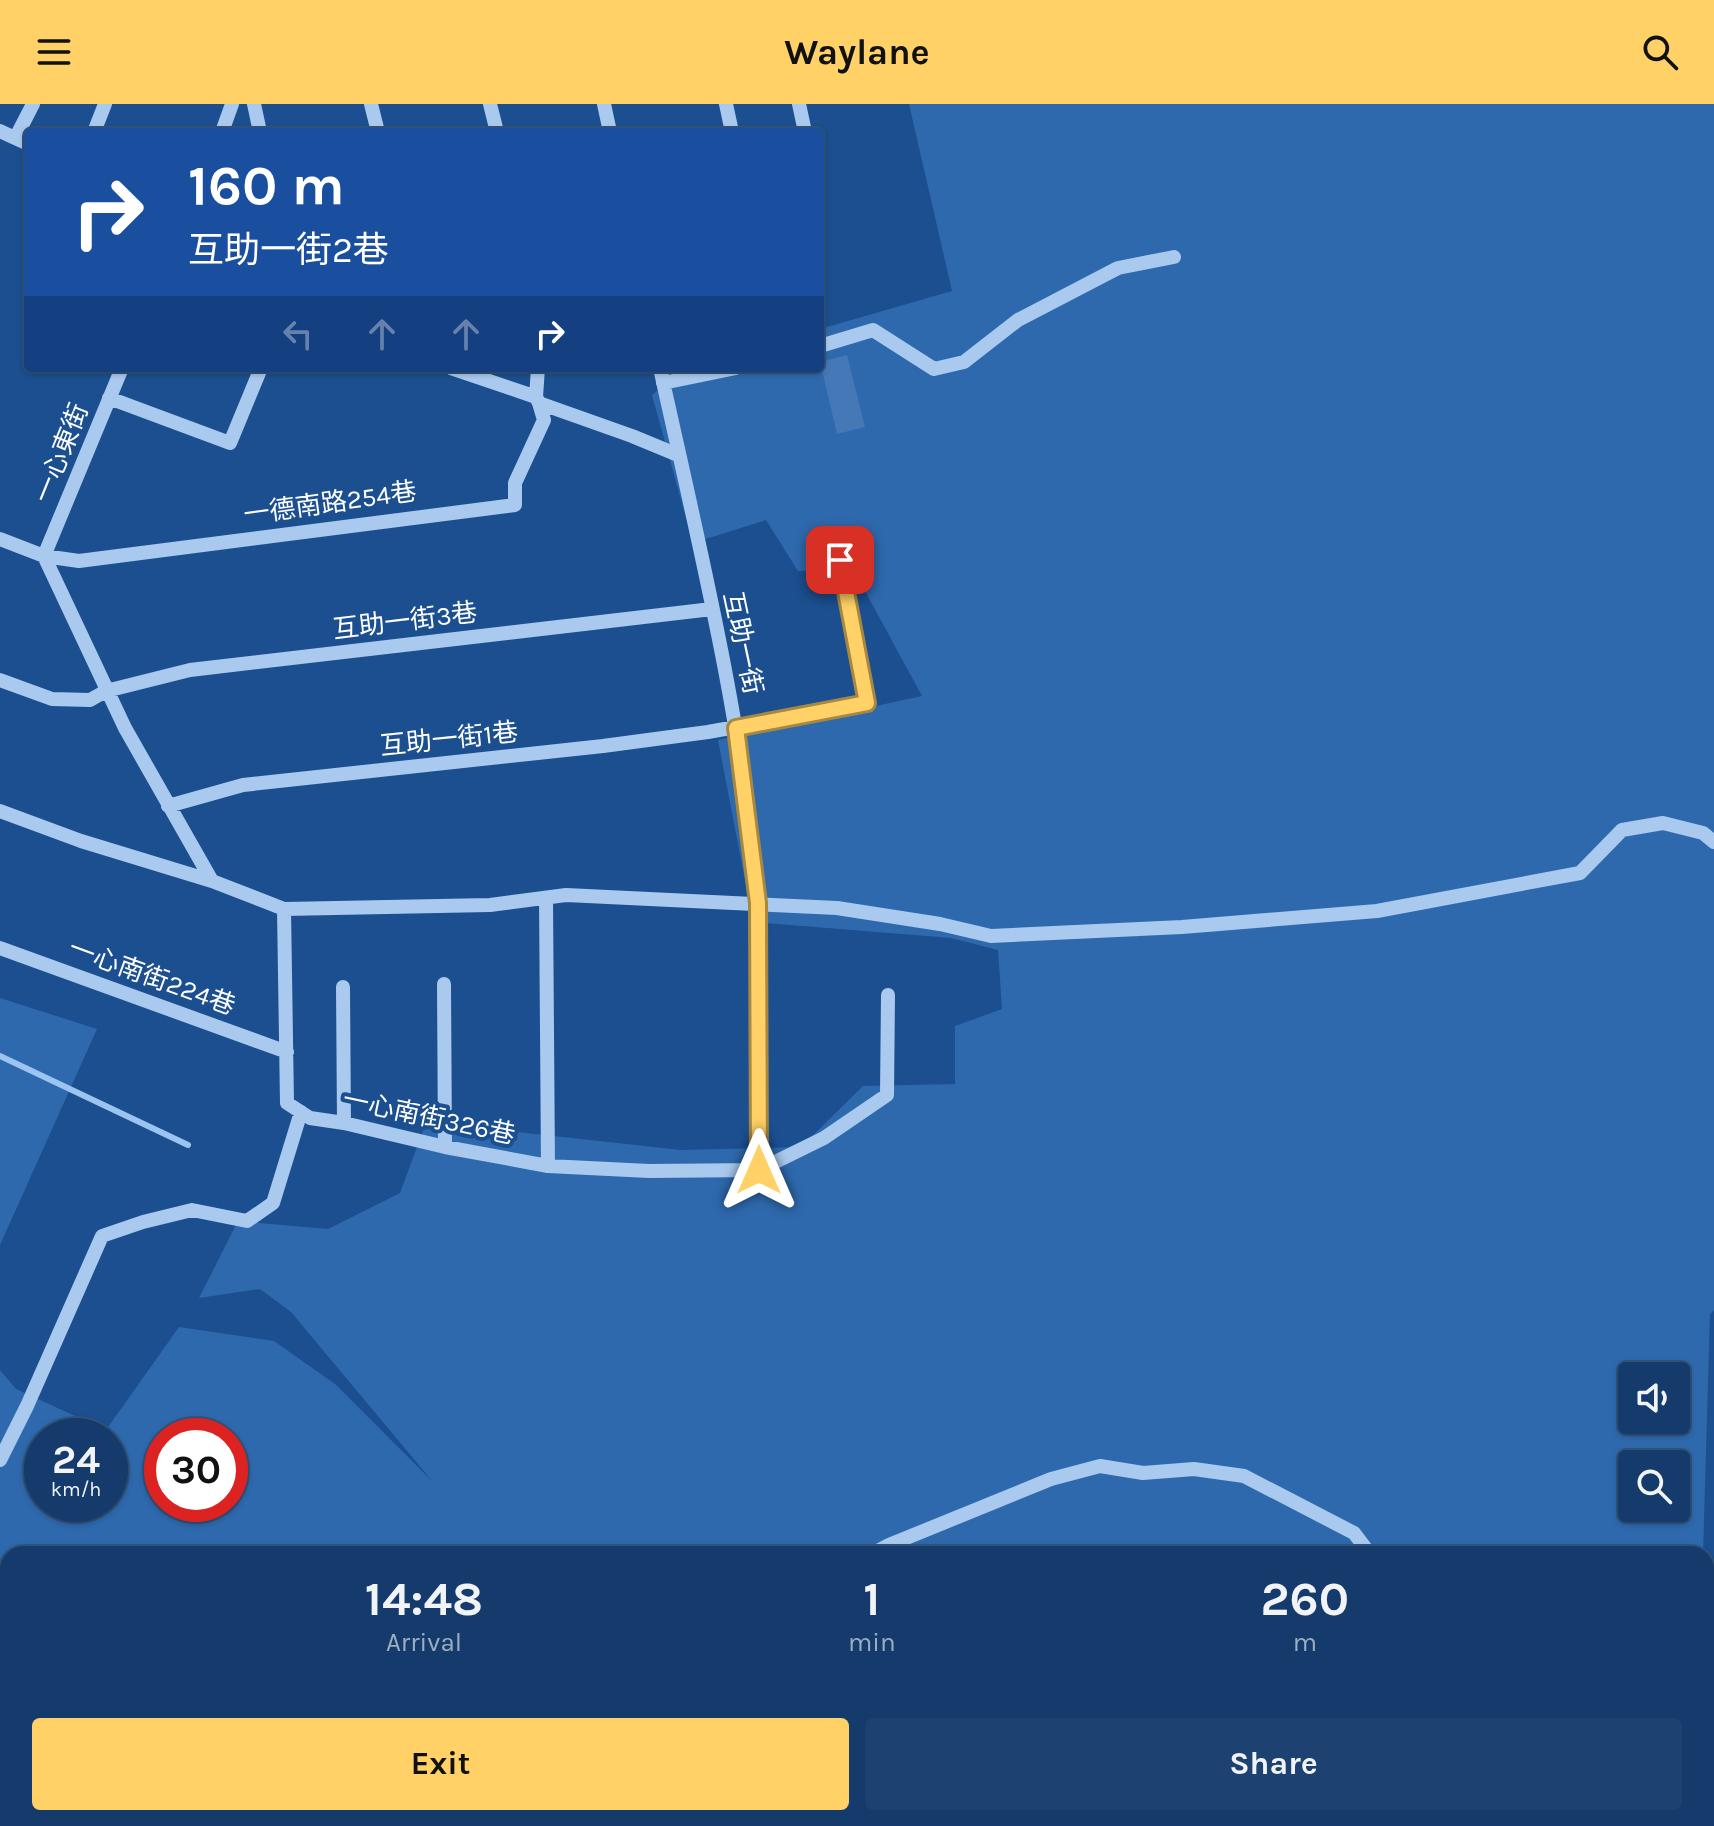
<!DOCTYPE html>
<html lang="en">
<head>
<meta charset="utf-8">
<style>
  body { margin:0; font-family:Karla,"Noto Sans TC",sans-serif; background:#1d4271; color:#f1f3f6; height:100vh; display:flex; flex-direction:column; font-size:30px; white-space:nowrap }
  * { box-sizing:border-box; margin:0 }
  p { font-size:26px; color:#9dadc1 }
  .icon { flex:none; width:44px; height:44px; fill:none; stroke:currentColor; stroke-width:2; stroke-linecap:round; stroke-linejoin:round }
  .map { position:relative; flex:1; overflow:hidden }
  .panel { position:absolute; left:0px; top:1442px; width:1714px; height:280px; display:flex; flex-direction:column; background:#143b6b; border-radius:24px 24px 0 0; box-shadow:0 2px 6px #0004,0 0 0 2px #33557e }
  .panel>* { flex:none }
  .top-card { position:absolute; left:24px; top:24px; width:800px; height:244px; border-radius:8px; box-shadow:0 2px 6px #0004,0 0 0 2px #33557e; background:#1a4fa0; color:#fff; overflow:hidden }
  .buttons { position:absolute; left:1618px; top:1258px; display:grid; gap:16px }
  .buttons a { display:grid; place-items:center; width:72px; height:72px; border-radius:8px; background:#143b6b; box-shadow:0 2px 6px #0004,0 0 0 2px #33557e; font-size:40px }
  .speed { position:absolute; left:24px; top:1314px; display:flex; gap:16px; font-size:40px; font-weight:700; text-align:center }
  .speed>* { display:grid; place-content:center; width:104px; height:104px; border-radius:50%; background:#143b6b; box-shadow:0 2px 6px #0004,0 0 0 2px #33557e; line-height:1 }
  .speed small { font-size:20px; font-weight:400 }
  .speed .limit { border:12px solid #d22; background:#fff; color:#111 }
  .pin { position:absolute; display:grid; place-items:center; width:68px; height:68px; color:#fff; margin:-34px; border-radius:16px; box-shadow:0 4px 12px #0006 }
  .me { position:absolute; width:88px; margin:-44px; rotate:0deg; stroke-linejoin:round; filter:drop-shadow(0 0 6px #0008) }
  .turn { display:flex; align-items:center; gap:28px; height:168px; padding:0 32px; font-size:36px }
  .turn .icon { width:104px; height:104px; stroke-width:2.5 }
  .turn b { display:block; font-size:56px; line-height:68px }
  .lanes { display:flex; align-items:center; height:76px; padding:0 32px; background:#0003; justify-content:center; gap:40px; direction:ltr }
  .lanes .off { opacity:.35 }
  .eta { display:flex; justify-content:space-evenly; align-items:center; height:136px; text-align:center }
  .eta b { font-size:48px; font-weight:700; line-height:56px }
  .button { display:flex; gap:16px; margin-top:auto; padding:16px 32px }
  .button a { flex:1; height:92px; border-radius:8px; background:#ffd166; color:#111; font-size:32px; font-weight:700; line-height:92px; text-align:center }
  .button a+a { background:#1d4271; color:#f1f3f6 }
  header { display:flex; justify-content:space-between; align-items:center; height:104px; padding:0 32px; background:#ffd166; color:#111; font-size:36px; font-weight:700 }
  .map>svg:first-child { display:block }
  .green { fill:#2e69ad; fill-rule:evenodd }
  .lines { fill:none; stroke-linecap:round; stroke-linejoin:round }
  .stream { stroke:#9cc4f0; stroke-width:6 }
  .building { fill:#4478b7 }
  .path { stroke:#a9c9ee; stroke-width:3; stroke-dasharray:4 6; stroke-linecap:butt }
  .minor { stroke:#a9c9ee; stroke-width:14 }
  .route-casing { stroke:#a68842; stroke-width:20 }
  .route { stroke:#ffd166; stroke-width:14 }
  .labels { text-anchor:middle; dominant-baseline:central; stroke-width:8; stroke-linejoin:round; paint-order:stroke }
  .street-label { font-size:26px; fill:#fff; stroke:#1b4f8f }
</style>
</head>
<body>
<header><svg class="icon" aria-label="menu" viewBox="0 0 24 24"><path d="M4 6h16M4 12h16M4 18h16"/></svg>Waylane<svg class="icon" aria-label="search" viewBox="0 0 24 24"><circle cx="10" cy="10" r="6"/><path d="M15 15l6 6"/></svg></header>
<div class="map">
<svg width="1714" height="1722" viewBox="0 0 1714 1722">
  <rect width="100%" height="100%" fill="#1b4f8f"/>
  <path class="green" d="M 909,0 L 1714,0 L 1714,1206 L 1710,1210 L 1703,1450 L 8,1450 L 8,1714 L 1706,1714 L 1706,1688 L 1714,1687 L 1714,1722 L 0,1722 L 0,1266 L 16,1285 L 106,1326 L 179,1223 L 274,1237 L 335,1280 L 433,1378 L 291,1208 L 260,1185 L 199,1194 L 238,1117 L 328,1125 L 400,1089 L 428,1013 L 490,1025 L 681,1046 L 801,1043 L 863,982 L 955,980 L 955,922 L 1002,905 L 998,846 L 951,834 L 753,818 L 718,636 L 922,592 L 853,465 L 798,467 L 766,416 L 693,439 L 652,291 L 683,264 L 820,264 L 820,225 L 952,187 ZM 1632,1272 L 1676,1272 L 1676,1316 L 1632,1316 ZM 42,1332 L 110,1332 L 110,1400 L 42,1400 ZM 162,1332 L 230,1332 L 230,1400 L 162,1400 ZM 1632,1360 L 1676,1360 L 1676,1404 L 1632,1404 Z
    M 0,894 L 97,925 L 0,1141 Z"/>
  <g class="lines">
    <path class="stream" d="M 0,952 L 188,1041"/>
  </g>
  <path class="building" d="M 847,251 L 865,323 L 837,330 L 820,258 Z"/>
  <g class="lines">
    <path class="path" d="M 897,1722 L 907,1714"/>
    <path class="minor" d="M 254,0 L 260,28
      M 371,0 L 378,28
      M 490,0 L 497,28
      M 604,0 L 610,28
      M 726,0 L 732,28
      M 799,0 L 805,28
      M 0,27 L 28,40
      M 94,28 L 105,0
      M 222,28 L 232,0
      M 16,33 L 33,0
      M 820,242 L 873,226 L 934,265 L 964,258 L 1018,216 L 1118,164 L 1174,153
      M 451,264 L 536,293 L 539,299 L 632,332 L 678,351
      M 660,264 C 699,441 743,618 758,799 L 759,1066
      M 663,279 L 736,264
      M 536,293 L 538,264
      M 109,294 L 230,339 L 261,264
      M 0,435 L 44,452 L 79,457 L 515,401 L 515,379 L 544,316 L 539,299
      M 44,452 L 125,624 L 212,777 L 284,805 L 490,801 L 566,791 L 837,804 L 940,820 L 991,832 L 1182,823 L 1377,807 L 1580,769 L 1622,726 L 1663,719 L 1703,729 L 1714,738
      M 44,452 L 122,264
      M 0,576 L 52,595 L 90,596 L 106,587 L 190,566 L 712,505
      M 168,702 L 243,681 L 603,642 L 708,628 L 867,599 L 840,456
      M 0,707 L 81,737 L 212,777
      M 546,794 L 548,1062
      M 284,805 L 287,999 L 310,1014 L 344,1019 L 445,1043 L 548,1062 L 649,1067 L 759,1066 L 824,1034 L 887,991 L 888,891
      M 0,844 L 287,948
      M 444,880 L 445,1043
      M 343,883 L 344,1019
      M 0,1356 L 27,1302 L 102,1132 L 143,1118 L 192,1106 L 247,1117 L 273,1099 L 301,1008
      M 872,1450 L 889,1441 L 1051,1375 L 1100,1362 L 1143,1369 L 1194,1365 L 1244,1372 L 1354,1429 L 1370,1450
      M 0,1489 L 8,1497"/>
  </g>
  <g class="lines">
    <g class="route-casing">
      <path id="route" d="M 759,1066 L 758,799 L 736,624 L 867,599 L 840,456"/>
    </g>
    <use href="#route" class="route"/>
  </g>
  <g class="labels">
    <g class="street-label">
      <text transform="translate(61 349) rotate(-68)">一心東街</text>
      <text transform="translate(330 399) rotate(-8)">一德南路254巷</text>
      <text transform="translate(405 517) rotate(-7)">互助一街3巷</text>
      <text transform="translate(743 539) rotate(78)">互助一街</text>
      <text transform="translate(449 635) rotate(-6)">互助一街1巷</text>
      <text transform="translate(152 873) rotate(20)">一心南街224巷</text>
      <text transform="translate(429 1013) rotate(12)">一心南街326巷</text>
    </g>
  </g>
</svg>
<div class="buttons">
<a><svg class="icon" aria-label="sound" viewBox="0 0 24 24"><path d="M4 9h4l5-4v14l-5-4H4zM17 9q2 3 0 6"/></svg></a>
<a><svg class="icon" aria-label="search" viewBox="0 0 24 24"><circle cx="10" cy="10" r="6"/><path d="M15 15l6 6"/></svg></a>
</div>
<div class="speed"><div>24<small>km/h</small></div><div class="limit">30</div></div>
<div class="pin" style="left:840px;top:456px;background:#d93025"><svg class="icon" aria-label="arrive" viewBox="0 0 24 24"><path d="M6 21V4h12l-3 4 3 4H6"/></svg></div>
<svg class="me" style="left:759px;top:1066px" viewBox="-20 -20 40 40"><path d="M0-17L14 15 0 8-14 15z" fill="#ffd166" stroke="#fff" stroke-width="4"/></svg>
<div class="top-card">
<div class="turn"><svg class="icon" aria-label="right" viewBox="0 0 24 24"><path d="M7 20v-9h11M14 6l5 5-5 5"/></svg><div><b>160 m</b>互助一街2巷</div></div>
<div class="lanes"><svg class="icon off" aria-label="left" viewBox="0 0 24 24"><path d="M17 20v-9H6M10 6l-5 5 5 5"/></svg><svg class="icon off" aria-label="ahead" viewBox="0 0 24 24"><path d="M12 20V5M6 11l6-6 6 6"/></svg><svg class="icon off" aria-label="ahead" viewBox="0 0 24 24"><path d="M12 20V5M6 11l6-6 6 6"/></svg><svg class="icon" aria-label="right" viewBox="0 0 24 24"><path d="M7 20v-9h11M14 6l5 5-5 5"/></svg></div>
</div>
<section class="panel">
<div class="eta">
<div><b>14:48</b><p>Arrival</p></div>
<div><b>1</b><p>min</p></div>
<div><b>260</b><p>m</p></div>
</div>
<div class="button"><a>Exit</a><a>Share</a></div>
</section>
</div>
</body>
</html>
